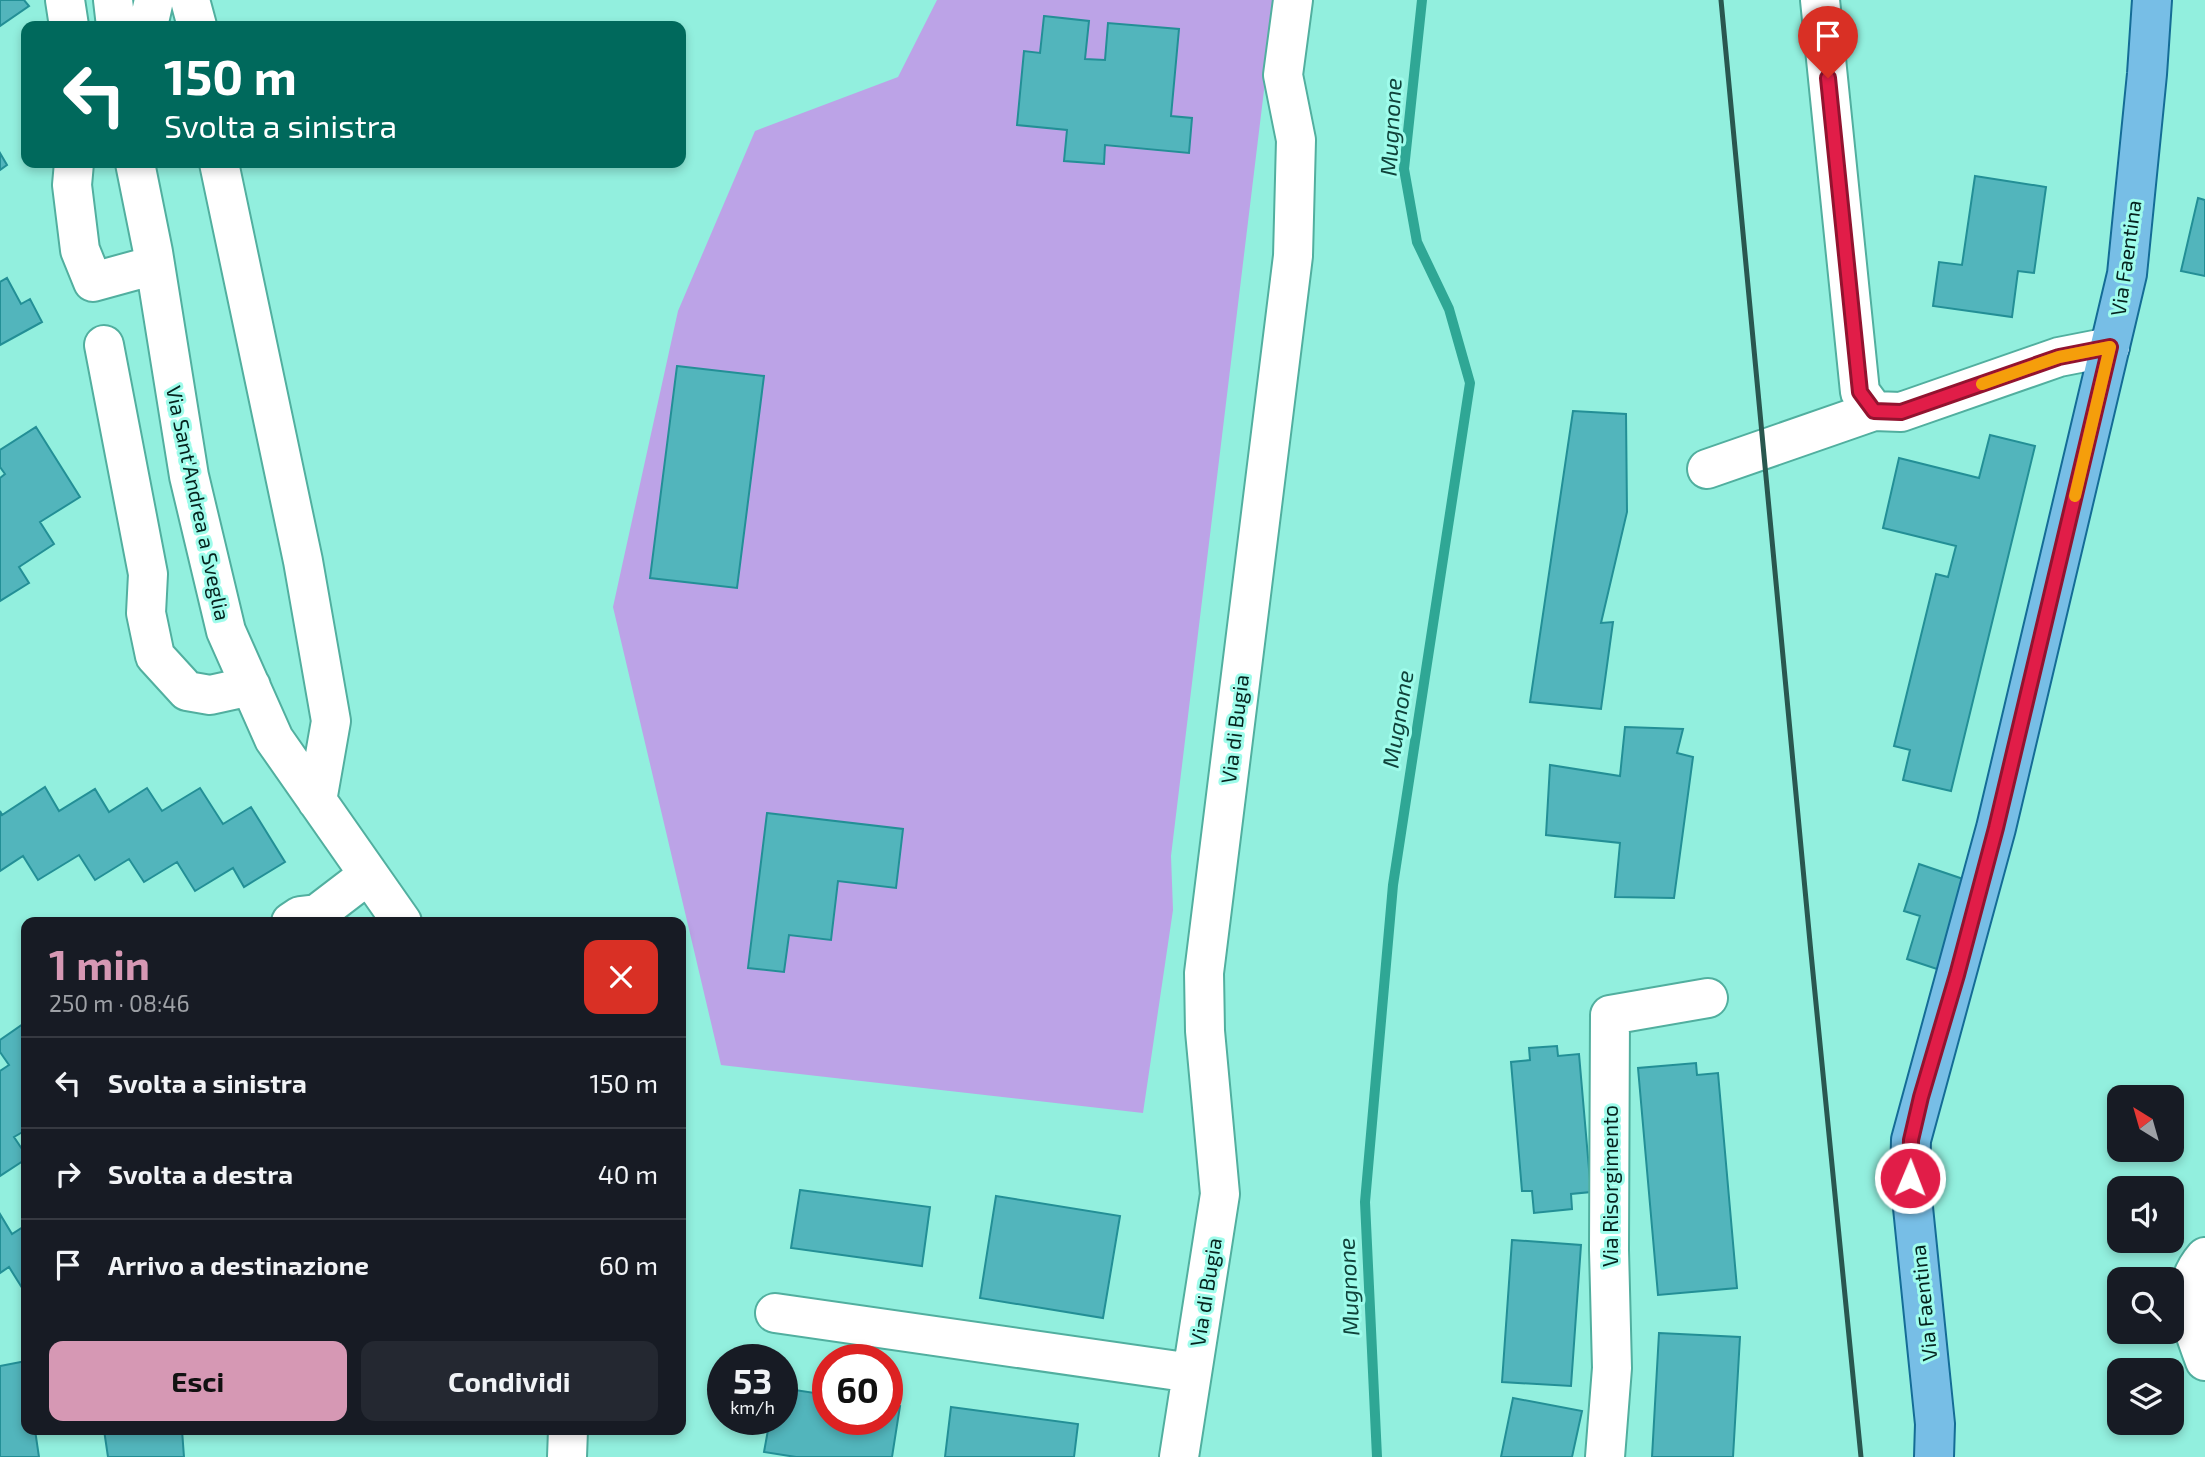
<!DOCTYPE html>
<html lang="it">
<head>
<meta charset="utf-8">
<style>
  body { margin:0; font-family:"Exo 2",sans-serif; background:#242831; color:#f1f3f6; height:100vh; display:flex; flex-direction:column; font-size:26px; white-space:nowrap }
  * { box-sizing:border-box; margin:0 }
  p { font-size:23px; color:#9ea1a6 }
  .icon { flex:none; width:38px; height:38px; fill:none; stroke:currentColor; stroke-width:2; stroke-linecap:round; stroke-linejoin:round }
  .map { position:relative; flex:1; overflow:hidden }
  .details { position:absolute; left:21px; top:917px; width:665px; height:518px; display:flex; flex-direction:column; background:#171b24; border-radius:14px; box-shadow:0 4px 10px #0003 }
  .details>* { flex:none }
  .banner { position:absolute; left:21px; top:21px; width:665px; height:147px; border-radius:14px; box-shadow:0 4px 10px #0003; background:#00695c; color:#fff; overflow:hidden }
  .needle { width:46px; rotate:323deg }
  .buttons { position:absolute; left:2107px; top:1085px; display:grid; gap:14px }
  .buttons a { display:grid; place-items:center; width:77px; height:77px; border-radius:14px; background:#171b24; box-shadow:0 4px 10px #0003; font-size:35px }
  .speed { position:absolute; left:707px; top:1344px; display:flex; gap:14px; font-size:35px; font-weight:700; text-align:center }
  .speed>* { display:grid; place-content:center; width:91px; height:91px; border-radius:50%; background:#171b24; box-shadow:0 4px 10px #0003; line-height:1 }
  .speed small { font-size:18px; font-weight:400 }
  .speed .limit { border:10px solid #d22; background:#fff; color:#111 }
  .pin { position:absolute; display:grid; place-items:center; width:60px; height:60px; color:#fff; margin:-72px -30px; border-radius:50% 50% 50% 0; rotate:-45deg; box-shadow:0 0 7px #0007 }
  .pin .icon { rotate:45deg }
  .me { position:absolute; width:77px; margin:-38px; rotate:1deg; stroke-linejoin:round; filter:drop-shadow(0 0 5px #0008) }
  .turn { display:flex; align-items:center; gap:24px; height:147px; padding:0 28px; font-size:32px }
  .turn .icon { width:91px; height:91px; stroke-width:2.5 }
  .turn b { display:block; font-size:49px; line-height:60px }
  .round { display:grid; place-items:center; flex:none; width:74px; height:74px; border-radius:14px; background:#242831 }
  .overview { display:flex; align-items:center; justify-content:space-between; height:119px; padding:0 28px }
  h1 { font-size:42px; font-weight:700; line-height:52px; color:#d698b4 }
  .action { display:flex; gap:14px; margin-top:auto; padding:14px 28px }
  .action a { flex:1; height:80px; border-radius:14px; background:#d698b4; color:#111; font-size:28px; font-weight:700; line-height:80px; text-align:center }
  .action a+a { background:#242831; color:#f1f3f6 }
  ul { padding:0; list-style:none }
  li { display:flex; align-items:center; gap:21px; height:91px; padding:0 28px; border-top:2px solid #363941 }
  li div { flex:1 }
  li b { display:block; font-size:26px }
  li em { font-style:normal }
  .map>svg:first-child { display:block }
  .green { fill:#bca3e7 }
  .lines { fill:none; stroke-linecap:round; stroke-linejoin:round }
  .stream { stroke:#2fa795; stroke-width:10 }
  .building { fill:#52b5bc; stroke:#238f96; stroke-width:2 }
  .minor-casing { stroke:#51af9f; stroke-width:42 }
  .major-casing { stroke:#146c96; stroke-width:42 }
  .minor { stroke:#fff; stroke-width:38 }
  .major { stroke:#77bee6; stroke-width:38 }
  .rail { stroke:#29574f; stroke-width:5 }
  .route-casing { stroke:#92132f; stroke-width:18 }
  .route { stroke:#e11d48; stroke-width:12 }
  .slow { stroke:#f59e0b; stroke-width:12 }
  .labels { text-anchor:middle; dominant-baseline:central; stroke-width:6; stroke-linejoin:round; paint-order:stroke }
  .street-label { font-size:21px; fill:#05231e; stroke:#9ffceb }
  .water-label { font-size:23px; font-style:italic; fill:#10433b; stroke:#9ffceb }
</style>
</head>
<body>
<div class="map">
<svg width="2205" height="1457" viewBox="0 0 2205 1457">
  <rect width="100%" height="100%" fill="#92efde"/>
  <path class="green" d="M 937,0 L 1309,0 L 1265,82 L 1171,856 L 1173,910 L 1143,1113 L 721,1065 L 613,607 L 678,311 L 755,131 L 898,77 Z"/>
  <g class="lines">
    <path class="stream" d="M 1377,1457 L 1365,1202 L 1393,885 L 1470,383 L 1449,309 L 1417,242 L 1404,169 L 1422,0"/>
  </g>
  <path class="building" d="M 0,0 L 24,0 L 29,6 L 0,26 Z
    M 1044,16 L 1089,21 L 1085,59 L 1105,60 L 1108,23 L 1179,29 L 1171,116 L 1192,118 L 1189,153 L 1105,145 L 1104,164 L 1064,161 L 1067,130 L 1017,125 L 1024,51 L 1040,53 Z
    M 0,153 L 7,165 L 0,170 Z
    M 1975,176 L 2046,187 L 2034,273 L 2018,271 L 2012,317 L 1933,306 L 1939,262 L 1962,265 Z
    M 2198,198 L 2205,200 L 2205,276 L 2181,271 Z
    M 7,278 L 21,304 L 30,299 L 42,322 L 0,345 L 0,282 Z
    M 677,366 L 764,376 L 737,588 L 650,578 Z
    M 1573,411 L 1626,414 L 1627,512 L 1601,623 L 1613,622 L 1601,709 L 1530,702 Z
    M 36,427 L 80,497 L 40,522 L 54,544 L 19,567 L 29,583 L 0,601 L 0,478 L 5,474 L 0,467 L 0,450 Z
    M 1990,435 L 2035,446 L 1951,791 L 1903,780 L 1910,750 L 1894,746 L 1936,574 L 1948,577 L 1956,546 L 1883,528 L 1899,458 L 1979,478 Z
    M 1625,727 L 1683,729 L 1677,753 L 1693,757 L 1674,898 L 1615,897 L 1620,843 L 1546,835 L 1550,765 L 1620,776 Z
    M 45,787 L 59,811 L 95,789 L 109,812 L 147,788 L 162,811 L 200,788 L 223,824 L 251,807 L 285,862 L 244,887 L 233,868 L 195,891 L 177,862 L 144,882 L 129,859 L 95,880 L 79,855 L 38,880 L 23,856 L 0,871 L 0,811 L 2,815 Z
    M 767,813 L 903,829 L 896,888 L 838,881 L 831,940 L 789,935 L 784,972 L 748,968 Z
    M 1919,864 L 1969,881 L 1940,970 L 1907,959 L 1920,916 L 1904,911 Z
    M 26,1022 L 26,1130 L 14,1137 L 26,1155 L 26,1159 L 0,1176 L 0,1071 L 9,1065 L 0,1052 L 0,1040 Z
    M 1557,1046 L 1558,1056 L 1579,1054 L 1591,1192 L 1571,1194 L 1572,1209 L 1534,1213 L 1532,1191 L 1522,1191 L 1511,1062 L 1530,1060 L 1529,1048 Z
    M 1696,1063 L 1697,1075 L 1718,1073 L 1737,1288 L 1658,1295 L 1638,1068 Z
    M 800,1190 L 930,1207 L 922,1266 L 791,1248 Z
    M 996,1196 L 1120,1216 L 1103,1318 L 980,1298 Z
    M 0,1214 L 12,1234 L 26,1225 L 26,1289 L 24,1291 L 9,1267 L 0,1273 Z
    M 1512,1240 L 1581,1245 L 1571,1386 L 1502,1382 Z
    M 1659,1333 L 1740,1337 L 1733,1457 L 1652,1457 Z
    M 26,1361 L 26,1430 L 35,1430 L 39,1457 L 0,1457 L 0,1366 Z
    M 782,1388 L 828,1395 L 828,1419 L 887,1419 L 887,1404 L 900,1406 L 892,1457 L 796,1457 L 764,1452 L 770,1419 L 782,1419 Z
    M 1513,1398 L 1582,1411 L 1572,1457 L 1501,1457 Z
    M 951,1407 L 1078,1424 L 1074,1457 L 945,1457 Z
    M 104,1430 L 182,1430 L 184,1457 L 108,1457 Z"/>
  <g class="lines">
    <g class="minor-casing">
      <path id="minor" d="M 65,0 L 69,26
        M 113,0 L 116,26
        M 190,0 L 197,26
        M 1820,0 L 1860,392 L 1874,411 L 1901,412 L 2059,357 L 2110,347
        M 148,26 L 154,0
        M 74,163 L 72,185 L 80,250 L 93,282 L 155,265
        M 135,163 L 153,252 L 189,476 L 226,631 L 274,739 L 402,922
        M 219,163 L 303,561 L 331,721 L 317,801
        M 104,345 L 148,574 L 146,613 L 155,656 L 187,691 L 210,695 L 251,686
        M 1707,469 L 1874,411
        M 291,922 L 300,916 L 317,914 L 368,875
        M 2205,1257 C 2176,1290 2192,1325 2205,1361
        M 775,1313 L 1192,1373
        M 567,1457 L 568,1430
        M 1179,1457 L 1220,1194 L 1205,1031 L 1204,973 L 1293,256 L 1296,140 L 1283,75 L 1293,0
        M 1605,1457 L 1612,1368 L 1609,1250 L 1610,1015 L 1708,998"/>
    </g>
    <g class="major-casing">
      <path id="major" d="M 1934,1457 L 1935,1424 L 1910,1178 L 1911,1140 L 1996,828 L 2127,274 L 2147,74 L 2152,0"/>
    </g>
    <use href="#minor" class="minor"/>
    <use href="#major" class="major"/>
    <path class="rail" d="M 1721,0 L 1811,953 L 1861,1457"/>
  </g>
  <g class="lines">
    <g class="route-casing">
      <path id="route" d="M 1828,78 L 1860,392 L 1874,411 L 1901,412 L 2059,357 L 2110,347 L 1996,828 L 1957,975 L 1921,1097 L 1911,1140 L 1910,1178"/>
    </g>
    <use href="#route" class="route"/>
    <path class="slow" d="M 1982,384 L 2059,357 L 2110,347 L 2075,496"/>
  </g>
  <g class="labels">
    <g class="street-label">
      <text transform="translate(2125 258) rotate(-82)">Via Faentina</text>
      <text transform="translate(199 503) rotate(78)">Via Sant'Andrea a Sveglia</text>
      <text transform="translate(1234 729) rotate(-83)">Via di Bugia</text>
      <text transform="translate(1609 1186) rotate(-90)">Via Risorgimento</text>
      <text transform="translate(1205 1292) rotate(-81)">Via di Bugia</text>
      <text transform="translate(1923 1303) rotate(-96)">Via Faentina</text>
    </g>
    <g class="water-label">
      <text transform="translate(1390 127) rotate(-87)">Mugnone</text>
      <text transform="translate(1397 719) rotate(-81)">Mugnone</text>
      <text transform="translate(1348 1287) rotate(-93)">Mugnone</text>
    </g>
  </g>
</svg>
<div class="buttons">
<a><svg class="needle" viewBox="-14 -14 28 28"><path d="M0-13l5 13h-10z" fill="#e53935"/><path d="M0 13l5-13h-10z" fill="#9ea1a6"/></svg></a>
<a><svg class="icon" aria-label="sound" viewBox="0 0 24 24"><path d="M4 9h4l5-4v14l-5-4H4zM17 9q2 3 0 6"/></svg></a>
<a><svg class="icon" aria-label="search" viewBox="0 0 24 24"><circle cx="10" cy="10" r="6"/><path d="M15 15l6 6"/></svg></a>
<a><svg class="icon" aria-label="layers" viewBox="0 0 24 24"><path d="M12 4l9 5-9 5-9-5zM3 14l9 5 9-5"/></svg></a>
</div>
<div class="speed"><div>53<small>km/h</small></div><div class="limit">60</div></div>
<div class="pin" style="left:1828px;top:78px;background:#d93025"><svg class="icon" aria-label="arrive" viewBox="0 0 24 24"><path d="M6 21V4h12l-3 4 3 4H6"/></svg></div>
<svg class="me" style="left:1910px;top:1178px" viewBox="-20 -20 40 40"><circle r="17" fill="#e11d48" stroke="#fff" stroke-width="3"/><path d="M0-11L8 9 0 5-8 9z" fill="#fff"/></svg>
<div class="banner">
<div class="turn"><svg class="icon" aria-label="left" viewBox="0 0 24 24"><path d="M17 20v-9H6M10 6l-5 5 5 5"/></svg><div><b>150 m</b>Svolta a sinistra</div></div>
</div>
<section class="details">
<div class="overview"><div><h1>1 min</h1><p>250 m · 08:46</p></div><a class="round" style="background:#d93025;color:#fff"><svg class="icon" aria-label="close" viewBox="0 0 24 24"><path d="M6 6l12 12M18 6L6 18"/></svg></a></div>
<ul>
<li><svg class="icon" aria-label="left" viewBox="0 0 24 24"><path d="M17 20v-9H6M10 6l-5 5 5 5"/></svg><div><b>Svolta a sinistra</b></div><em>150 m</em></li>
<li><svg class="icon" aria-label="right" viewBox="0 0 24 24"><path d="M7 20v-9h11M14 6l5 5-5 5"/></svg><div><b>Svolta a destra</b></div><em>40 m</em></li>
<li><svg class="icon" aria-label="arrive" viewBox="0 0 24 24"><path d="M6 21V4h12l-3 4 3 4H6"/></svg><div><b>Arrivo a destinazione</b></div><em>60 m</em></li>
</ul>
<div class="action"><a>Esci</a><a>Condividi</a></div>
</section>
</div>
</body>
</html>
